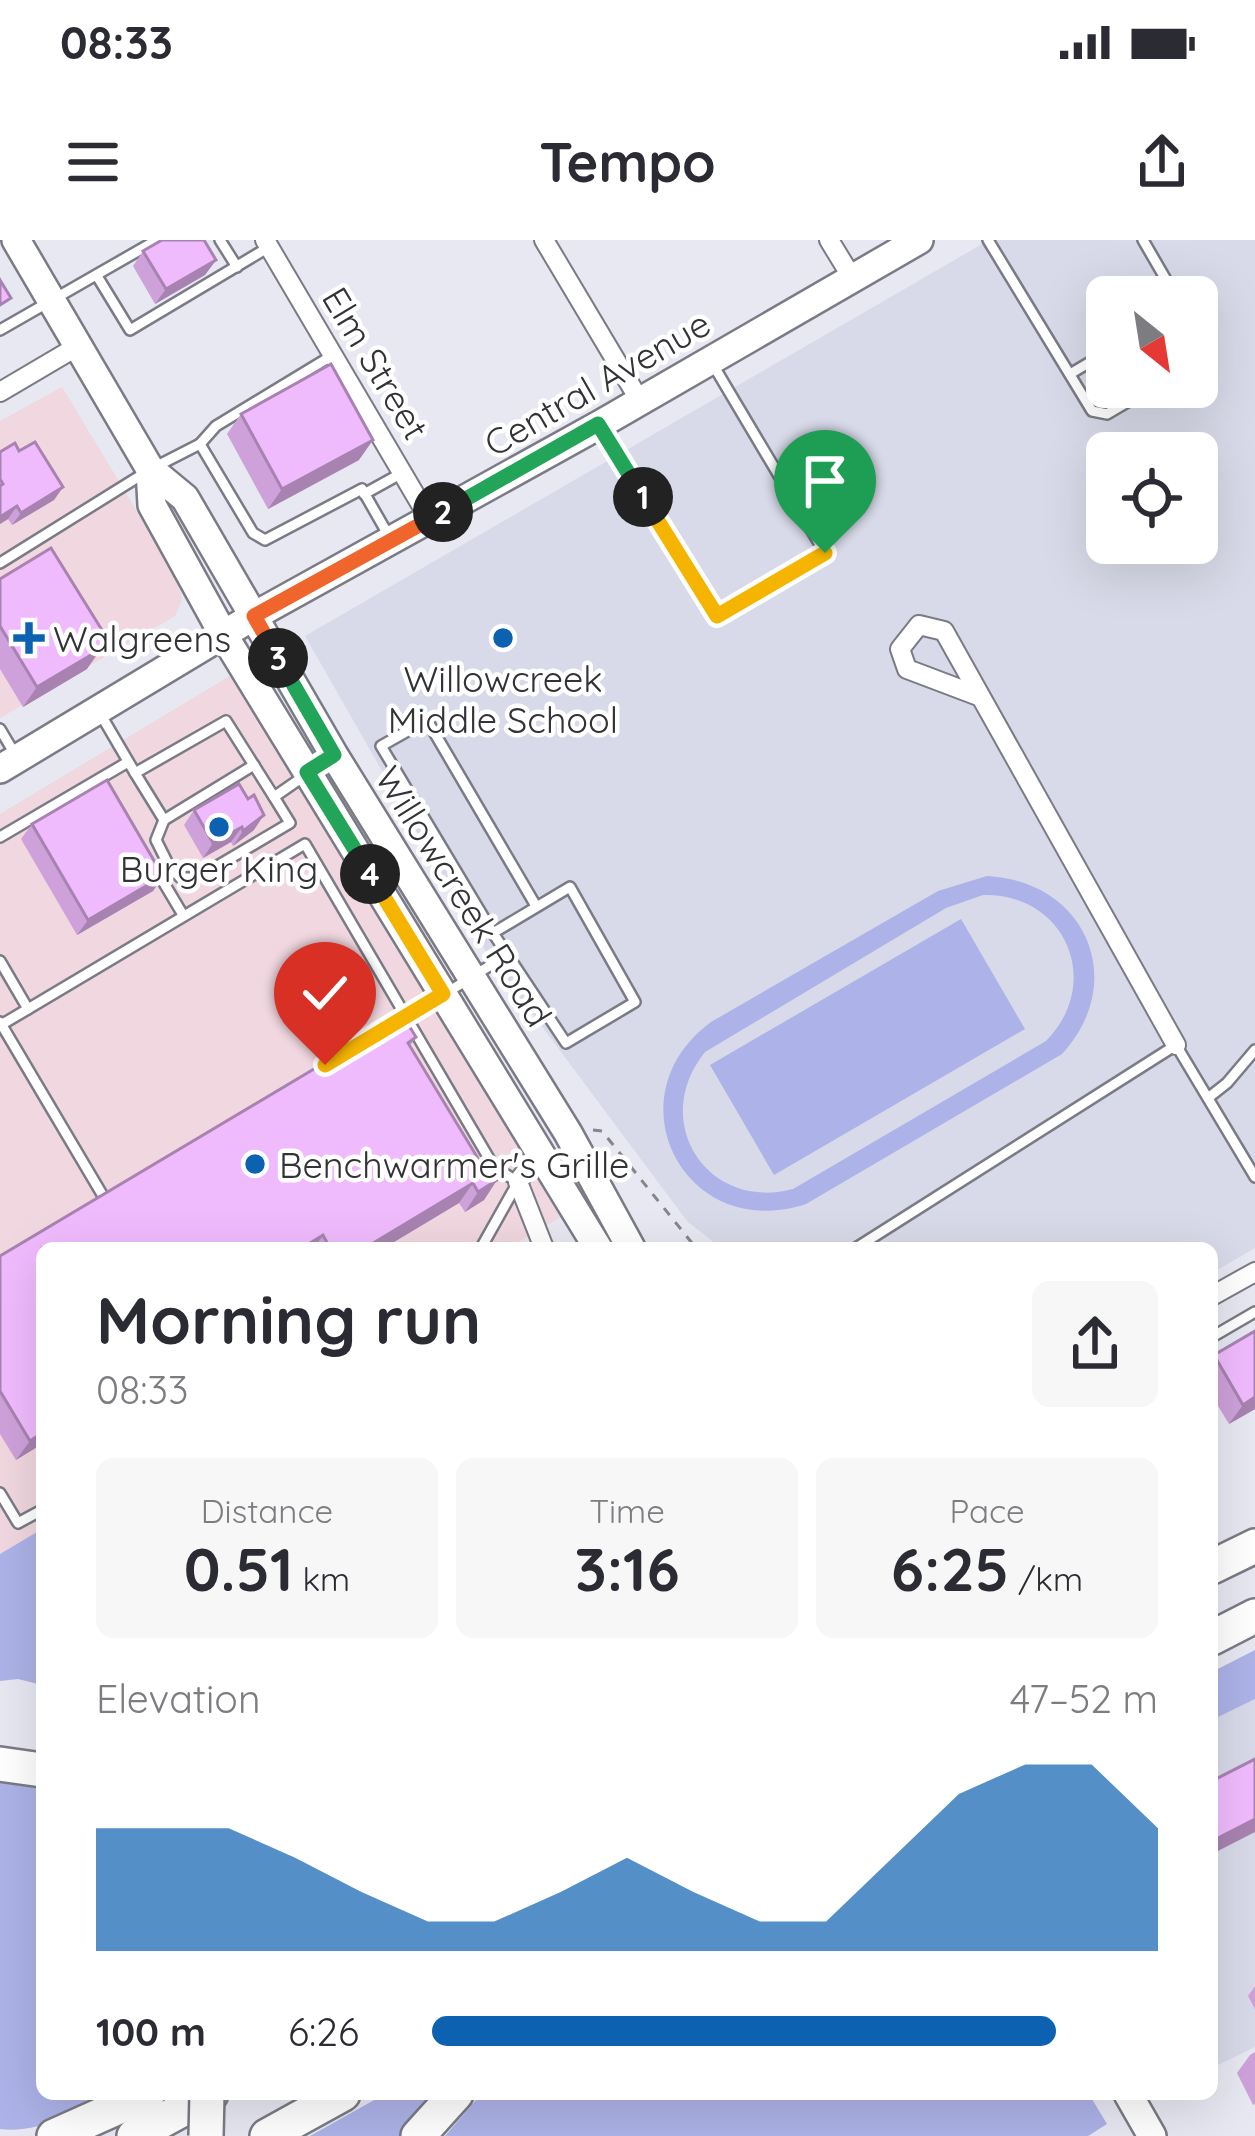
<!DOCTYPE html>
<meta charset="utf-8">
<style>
:root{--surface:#fff;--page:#f7f7f7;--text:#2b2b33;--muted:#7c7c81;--accent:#0c62b0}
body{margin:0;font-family:Quicksand,sans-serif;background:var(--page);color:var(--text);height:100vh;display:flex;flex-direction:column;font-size:45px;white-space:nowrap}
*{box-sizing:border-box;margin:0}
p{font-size:39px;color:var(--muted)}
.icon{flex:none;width:66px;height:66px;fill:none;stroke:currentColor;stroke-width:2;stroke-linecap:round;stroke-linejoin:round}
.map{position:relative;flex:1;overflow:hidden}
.panel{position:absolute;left:36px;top:1002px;width:1182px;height:858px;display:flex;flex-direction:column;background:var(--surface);border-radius:18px;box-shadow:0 12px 48px #0002}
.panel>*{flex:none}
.needle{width:78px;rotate:150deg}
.controls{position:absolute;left:1086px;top:36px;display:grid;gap:24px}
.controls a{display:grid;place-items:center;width:132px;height:132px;border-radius:18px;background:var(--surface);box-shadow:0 12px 48px #0002;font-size:60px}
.pin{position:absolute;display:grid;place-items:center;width:102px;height:102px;color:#fff;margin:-123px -51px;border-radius:50% 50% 50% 0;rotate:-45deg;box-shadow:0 0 12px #0007}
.pin .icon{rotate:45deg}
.km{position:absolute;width:60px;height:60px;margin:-30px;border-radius:50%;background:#222;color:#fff;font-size:33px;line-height:60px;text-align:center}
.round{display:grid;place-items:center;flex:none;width:126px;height:126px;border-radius:18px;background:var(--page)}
.summary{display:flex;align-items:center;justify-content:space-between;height:204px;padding:0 60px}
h1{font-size:66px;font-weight:700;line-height:90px}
.metrics{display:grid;grid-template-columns:repeat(3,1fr);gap:18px;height:204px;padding:12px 60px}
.metrics div{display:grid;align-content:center;border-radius:18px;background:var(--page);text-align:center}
.metrics b{font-size:60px;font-weight:700}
.metrics small{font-size:33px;font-weight:400}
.metrics p{font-size:33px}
.chart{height:336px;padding:24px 60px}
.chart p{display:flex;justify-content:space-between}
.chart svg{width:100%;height:216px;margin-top:12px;fill:var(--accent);opacity:.7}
ul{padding:0 60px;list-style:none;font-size:39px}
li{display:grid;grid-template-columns:192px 144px 1fr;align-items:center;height:90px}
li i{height:30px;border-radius:15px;background:var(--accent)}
.status{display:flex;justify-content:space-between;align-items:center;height:84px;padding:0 60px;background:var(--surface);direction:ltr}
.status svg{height:33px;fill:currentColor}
header{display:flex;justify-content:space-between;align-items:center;height:156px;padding:0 60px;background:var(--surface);font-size:54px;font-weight:700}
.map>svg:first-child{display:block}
</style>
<div class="status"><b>08:33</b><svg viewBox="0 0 49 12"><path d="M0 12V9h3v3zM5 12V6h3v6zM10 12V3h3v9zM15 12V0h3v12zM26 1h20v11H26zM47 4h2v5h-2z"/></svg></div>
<header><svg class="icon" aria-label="menu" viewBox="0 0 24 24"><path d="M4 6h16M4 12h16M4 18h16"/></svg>Tempo<svg class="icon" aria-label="share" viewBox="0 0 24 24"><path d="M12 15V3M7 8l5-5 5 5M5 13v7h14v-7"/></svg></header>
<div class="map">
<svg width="1255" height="1896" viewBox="0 0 1255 1896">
<rect width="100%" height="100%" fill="#e7e8f2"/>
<g fill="#f1d7df">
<path d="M 62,147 L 177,338 L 182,360 L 175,376 L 0,478 L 0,181 Z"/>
<path d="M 233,434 L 567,973 L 509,1008 L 42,1008 L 42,1289 L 0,1314 L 0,574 Z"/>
</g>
<g fill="#d8dae9" fill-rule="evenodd">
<path d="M 989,0 L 1255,0 L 1255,1008 L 1212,1033 L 1212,1008 L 721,1008 L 687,981 L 482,706 L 305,396 ZM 1107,57 L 1197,57 L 1197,147 L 1107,147 ZM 1107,213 L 1197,213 L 1197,303 L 1107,303 Z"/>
<path d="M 1255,1459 L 1255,1807 L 1212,1828 L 1212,1480 Z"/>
</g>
<g fill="#adb2e8" fill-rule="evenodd">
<path d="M 987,636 C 1086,641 1129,741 1062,814 L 806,964 C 685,1004 609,857 711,782 L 938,651 ZM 983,655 C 1065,653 1104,742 1046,801 L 793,949 C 707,972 649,881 705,812 L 946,668 Z"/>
<path d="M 961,679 L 1025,789 L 774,935 L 710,825 Z"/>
<path d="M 42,1289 L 42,1445 L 18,1439 L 0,1441 L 0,1314 Z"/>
<path d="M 1255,1410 L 1255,1459 L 1212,1480 L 1212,1432 Z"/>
<path d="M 15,1540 L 42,1548 L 42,1854 L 114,1854 C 81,1870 39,1894 0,1889 L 0,1541 Z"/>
<path d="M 385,1854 L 443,1854 L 404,1896 L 310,1896 Z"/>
<path d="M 481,1854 L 1089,1854 L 1107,1884 L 1088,1896 L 445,1896 Z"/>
</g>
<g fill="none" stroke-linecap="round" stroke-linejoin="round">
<g stroke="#7a7b84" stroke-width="14">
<g id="service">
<path d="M 220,0 L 237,27"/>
<path d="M 988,0 L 1092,171 L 1107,174 L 1153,147"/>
<path d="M 1143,0 L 1176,57"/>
<path d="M 97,36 L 130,90 L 269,7"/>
<path d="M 0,90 L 157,0"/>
<path d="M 1197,96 L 1201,103 L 1197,117"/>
<path d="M 1070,134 L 1107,112"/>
<path d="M 601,189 L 717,376 L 825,313 L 712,123"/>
<path d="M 200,204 L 216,186 L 333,115"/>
<path d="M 157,226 L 200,204 L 253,293 L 265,300 L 362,249 L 390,298"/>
<path d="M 364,254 L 402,233"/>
<path d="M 0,323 L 143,234"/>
<path d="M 101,475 L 135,533 L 226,481 L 274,557 L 330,518"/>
<path d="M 0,489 L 16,516"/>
<path d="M 254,525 L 164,580 L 156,600 L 170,628 L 181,638 L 197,638 L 290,583 L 274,557"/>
<path d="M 135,533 L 164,580"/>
<path d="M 0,597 L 128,522"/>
<path d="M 155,628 L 183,675"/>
<path d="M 493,693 L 570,647 L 635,762 L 566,803 L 493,693 L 381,506 L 427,480 L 536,666"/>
<path d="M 0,721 L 28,769"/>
<path d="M 408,777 L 510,713"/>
<path d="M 0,782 L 103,956"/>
<path d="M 1,785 L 305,604 L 494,927 L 518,942 L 481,1008"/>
<path d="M 1208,858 L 1227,843 L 1255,810"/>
<path d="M 856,1008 L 1176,805 L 1255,937"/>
<path d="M 1212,1097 L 1255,1072"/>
<path d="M 0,1253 L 18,1283 L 42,1270"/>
</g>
</g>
<g stroke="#7a7b84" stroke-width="22">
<g id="minor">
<path d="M 265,0 L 430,280"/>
<path d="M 544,0 L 640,161"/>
<path d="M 829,0 L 851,36"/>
<path d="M 0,152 L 78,106"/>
<path d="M 981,457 L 907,429 L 900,409 L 919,385 L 944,391 L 1176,805"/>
<path d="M 544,1008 L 518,942 L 531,924 L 545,917"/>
<path d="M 1212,1056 L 1255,1032"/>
</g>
</g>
<g stroke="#7a7b84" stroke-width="32">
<g id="secondary">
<path d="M 16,0 L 150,229 L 185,258 L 334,515 L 568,893 L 631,1008"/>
<path d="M 150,229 L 152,265 L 223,394 L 598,1008"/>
<path d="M 0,529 L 254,376 L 599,185 L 919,0"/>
<path d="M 1128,1854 L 1152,1896"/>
</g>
</g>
<g stroke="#7a7b84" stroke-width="38">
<g id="motorway">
<path d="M 1212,1327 L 1255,1306"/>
<path d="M 1212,1398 L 1255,1376"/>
<path d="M 0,1524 L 42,1530"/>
<path d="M 54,1896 L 148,1854"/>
<path d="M 134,1896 L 211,1854"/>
<path d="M 267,1896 L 343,1854"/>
<path d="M 418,1896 L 456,1854"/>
</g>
</g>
<path stroke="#85858c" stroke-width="3" stroke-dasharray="9 9" stroke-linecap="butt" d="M 593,890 L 602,891 L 696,1008"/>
<use href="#service" stroke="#fff" stroke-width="9"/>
<use href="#minor" stroke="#fff" stroke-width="18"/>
<use href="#secondary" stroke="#fff" stroke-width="27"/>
<use href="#motorway" stroke="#fff" stroke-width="33"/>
<g stroke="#7a7b84" stroke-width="38" stroke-linecap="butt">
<path id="motorway-bridge" d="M 206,1896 L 207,1854"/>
</g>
<use href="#motorway-bridge" stroke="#fff" stroke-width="33"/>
</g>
<g fill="#cea1da">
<path d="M 143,11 L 216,20 L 205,35 L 155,64 L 133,26 Z"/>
<path d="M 241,174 L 359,220 L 268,269 L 227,194 Z"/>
<path d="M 19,211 L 63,247 L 54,260 L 12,285 L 8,279 L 0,284 L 0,212 Z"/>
<path d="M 0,339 L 87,429 L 23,467 L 0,429 Z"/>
<path d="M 194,570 L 254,590 L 233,606 L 231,602 L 203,618 L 184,585 Z"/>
<path d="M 32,584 L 163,636 L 153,651 L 77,695 L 21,599 Z"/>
<path d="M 416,797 L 410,806 L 482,925 L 497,940 L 484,960 L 465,972 L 459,963 L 384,1008 L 42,1008 L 42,1204 L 16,1220 L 0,1194 L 0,1016 Z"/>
<path d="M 1214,1115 L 1255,1169 L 1229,1184 L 1212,1156 L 1212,1118 Z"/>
<path d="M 1255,1746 L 1255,1769 L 1248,1756 Z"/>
<path d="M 1255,1812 L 1255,1864 L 1253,1865 L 1237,1833 L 1250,1815 Z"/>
</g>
<g fill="#a883b1">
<path d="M 216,20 L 205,35 L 155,64 L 166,49 Z"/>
<path d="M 373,200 L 359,220 L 268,269 L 282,249 Z"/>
<path d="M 63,247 L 54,260 L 12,285 L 21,273 Z"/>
<path d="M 17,266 L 8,279 L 0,284 L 0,277 Z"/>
<path d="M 101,409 L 87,429 L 23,467 L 37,447 Z"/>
<path d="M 264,575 L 254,590 L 233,606 L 243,591 Z"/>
<path d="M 242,587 L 231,602 L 203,618 L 213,603 Z"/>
<path d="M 163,636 L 153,651 L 77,695 L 88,680 Z"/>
<path d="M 497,940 L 484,960 L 465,972 L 478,952 Z"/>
<path d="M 473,943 L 459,963 L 384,1008 L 365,1008 Z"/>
<path d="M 323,995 L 314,1008 L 302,1008 Z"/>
<path d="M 1255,1157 L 1255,1169 L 1229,1184 L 1243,1165 Z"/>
<path d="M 42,1193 L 42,1204 L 16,1220 L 30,1201 Z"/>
<path d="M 1255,1579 L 1255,1592 L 1212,1614 L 1212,1601 Z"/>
</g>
<g fill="#f0bbfd" stroke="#a883b1" stroke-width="3">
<path d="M 162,0 L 204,0 L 216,20 L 166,49 L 143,11 Z"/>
<path d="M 0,40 L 11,58 L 0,65 Z"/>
<path d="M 331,124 L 373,200 L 282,249 L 241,174 Z"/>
<path d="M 35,202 L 63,247 L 21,273 L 17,266 L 0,277 L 0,246 L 3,244 L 0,239 L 0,212 L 15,203 L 19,211 Z"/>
<path d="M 51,308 L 105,395 L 101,409 L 37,447 L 0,386 L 0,339 Z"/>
<path d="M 107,540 L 163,636 L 88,680 L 32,584 Z"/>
<path d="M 239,544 L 248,559 L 254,555 L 264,575 L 243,591 L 242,587 L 213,603 L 194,570 Z"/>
<path d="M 403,776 L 416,797 L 408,803 L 482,925 L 487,922 L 497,940 L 478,952 L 473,943 L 365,1008 L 330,1008 L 323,995 L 302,1008 L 42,1008 L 42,1193 L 30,1201 L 0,1151 L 0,1016 Z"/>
<path d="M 1255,1091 L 1255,1157 L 1243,1165 L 1214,1115 Z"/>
<path d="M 1255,1519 L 1255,1579 L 1212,1601 L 1212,1541 Z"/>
</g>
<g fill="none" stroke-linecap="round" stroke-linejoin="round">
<g stroke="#fff" stroke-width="24">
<path id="split-1" d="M 643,257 L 717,376 L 825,313"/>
</g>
<g stroke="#fff" stroke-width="24">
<path id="split-2" d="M 443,272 L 598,184 L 643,257"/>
</g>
<g stroke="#fff" stroke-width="24">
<path id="split-3" d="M 278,418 L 254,376 L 443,272"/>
</g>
<g stroke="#fff" stroke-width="24">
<path id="split-4" d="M 278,418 L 334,515 L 307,532 L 370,634"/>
</g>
<g stroke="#fff" stroke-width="24">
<path id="split-5" d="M 325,825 L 443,754 L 370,634"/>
</g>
<use href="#split-1" stroke="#f5b400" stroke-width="15"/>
<use href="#split-2" stroke="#22a559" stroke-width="15"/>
<use href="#split-3" stroke="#f0652b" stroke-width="15"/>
<use href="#split-4" stroke="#22a559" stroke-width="15"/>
<use href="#split-5" stroke="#f5b400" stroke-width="15"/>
</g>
<g fill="#0c62b0" stroke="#fff" stroke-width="4.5">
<path d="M23 380h12v12h12v12h-12v12h-12v-12h-12v-12h12z"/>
<circle cx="503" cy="398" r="12"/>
<circle cx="219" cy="587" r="12"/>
<circle cx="255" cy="924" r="12"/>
</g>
<g text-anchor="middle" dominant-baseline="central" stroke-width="9" stroke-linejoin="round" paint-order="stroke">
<g font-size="36" fill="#333337" stroke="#fff">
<text transform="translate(376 123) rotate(59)">Elm Street</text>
<text transform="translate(597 143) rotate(-30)">Central Avenue</text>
<text transform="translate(464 656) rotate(58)">Willowcreek Road</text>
</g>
<g font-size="36" fill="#333337" stroke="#fff" text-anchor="start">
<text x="53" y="398">Walgreens</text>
<text x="503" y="438" text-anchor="middle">Willowcreek<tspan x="503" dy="41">Middle School</tspan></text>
<text x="219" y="628" text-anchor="middle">Burger King</text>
<text x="279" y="924">Benchwarmer's Grille</text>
</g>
</g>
</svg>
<div class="controls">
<a><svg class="needle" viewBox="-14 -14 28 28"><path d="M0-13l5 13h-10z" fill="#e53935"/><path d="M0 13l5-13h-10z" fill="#7c7c81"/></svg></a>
<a><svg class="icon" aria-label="locate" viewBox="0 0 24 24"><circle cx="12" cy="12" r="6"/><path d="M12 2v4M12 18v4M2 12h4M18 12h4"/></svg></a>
</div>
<div class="pin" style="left:825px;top:313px;background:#1e9e55"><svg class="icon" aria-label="arrive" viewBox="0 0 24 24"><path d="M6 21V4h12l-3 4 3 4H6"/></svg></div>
<div class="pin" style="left:325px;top:825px;background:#d93025"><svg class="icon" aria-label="check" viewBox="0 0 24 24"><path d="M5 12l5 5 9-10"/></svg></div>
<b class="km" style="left:643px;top:257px">1</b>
<b class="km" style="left:443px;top:272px">2</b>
<b class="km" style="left:278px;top:418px">3</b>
<b class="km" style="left:370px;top:634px">4</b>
<section class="panel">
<div class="summary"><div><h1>Morning run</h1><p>08:33</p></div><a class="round"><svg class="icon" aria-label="share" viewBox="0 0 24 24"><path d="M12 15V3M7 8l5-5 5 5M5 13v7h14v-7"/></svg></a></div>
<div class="metrics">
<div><p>Distance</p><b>0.51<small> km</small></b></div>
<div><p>Time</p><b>3:16</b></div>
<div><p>Pace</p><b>6:25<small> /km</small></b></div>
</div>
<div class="chart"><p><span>Elevation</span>47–52 m</p>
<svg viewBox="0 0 160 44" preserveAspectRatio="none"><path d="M0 44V19L10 19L20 19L30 25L40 32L50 38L60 38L70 32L80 25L90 32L100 38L110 38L120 25L130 12L140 6L150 6L160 19V44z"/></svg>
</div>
<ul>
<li><b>100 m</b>6:26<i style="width:86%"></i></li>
</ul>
</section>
</div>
